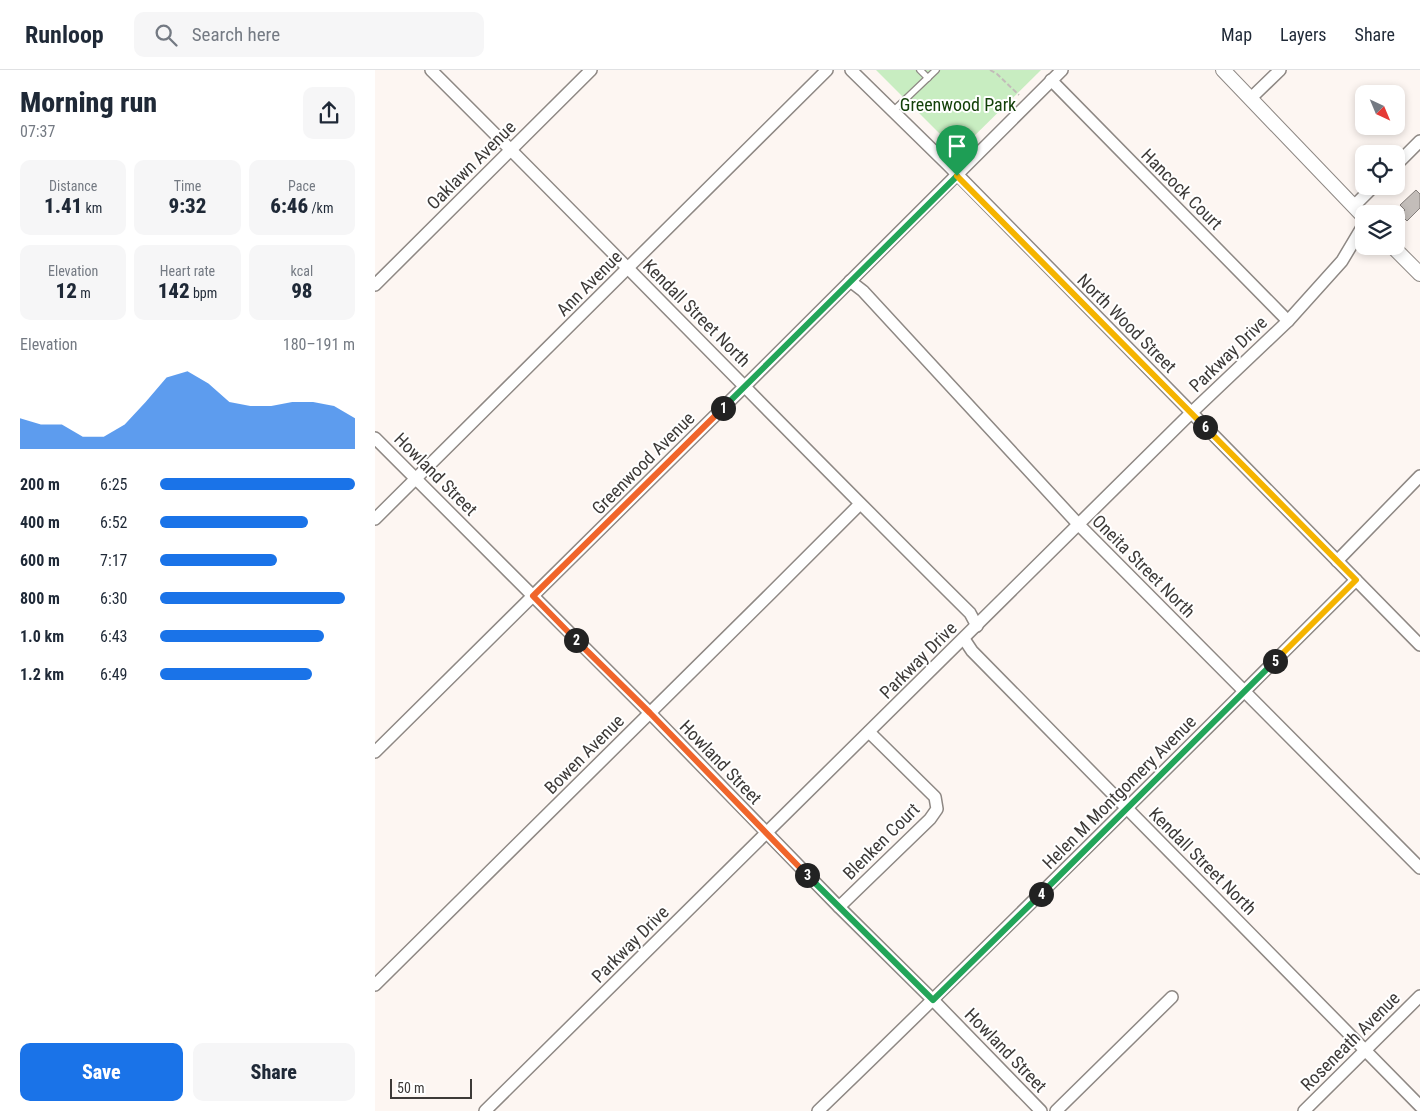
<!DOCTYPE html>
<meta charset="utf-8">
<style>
:root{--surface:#fff;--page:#f6f6f7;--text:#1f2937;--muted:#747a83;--line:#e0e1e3;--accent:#1a73e8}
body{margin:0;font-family:"Roboto Condensed",sans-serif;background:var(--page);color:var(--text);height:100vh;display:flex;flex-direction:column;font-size:19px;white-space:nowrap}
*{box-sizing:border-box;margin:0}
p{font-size:16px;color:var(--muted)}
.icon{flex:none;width:28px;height:28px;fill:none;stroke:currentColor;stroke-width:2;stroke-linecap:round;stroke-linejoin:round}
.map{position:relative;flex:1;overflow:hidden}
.panel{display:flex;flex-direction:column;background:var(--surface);width:375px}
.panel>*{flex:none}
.needle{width:32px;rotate:136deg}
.fabs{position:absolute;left:980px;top:15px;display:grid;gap:10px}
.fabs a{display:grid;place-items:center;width:50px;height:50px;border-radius:10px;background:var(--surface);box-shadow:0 2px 8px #0003;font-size:25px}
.scale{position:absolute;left:15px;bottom:12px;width:82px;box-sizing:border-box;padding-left:5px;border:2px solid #3d3a38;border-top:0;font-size:14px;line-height:18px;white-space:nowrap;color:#3d3a38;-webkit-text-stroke:4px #fff;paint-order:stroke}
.pin{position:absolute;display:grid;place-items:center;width:42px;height:42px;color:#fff;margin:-51px -21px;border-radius:50% 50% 50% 0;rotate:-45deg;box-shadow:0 0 5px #0007}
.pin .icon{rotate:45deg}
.km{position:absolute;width:25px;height:25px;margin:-12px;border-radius:50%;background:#222;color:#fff;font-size:14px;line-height:25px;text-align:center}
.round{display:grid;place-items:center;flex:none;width:52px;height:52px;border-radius:10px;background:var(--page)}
.headline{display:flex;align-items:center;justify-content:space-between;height:85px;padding:0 20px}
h1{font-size:28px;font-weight:800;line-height:38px}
.figures{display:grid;grid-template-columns:repeat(3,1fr);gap:8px;height:85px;padding:5px 20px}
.figures div{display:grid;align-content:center;border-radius:10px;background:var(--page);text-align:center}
.figures b{font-size:21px;font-weight:800}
.figures small{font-size:14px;font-weight:400}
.figures p{font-size:14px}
.chart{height:140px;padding:10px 20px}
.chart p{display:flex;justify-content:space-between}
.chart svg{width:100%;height:90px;margin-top:5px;fill:var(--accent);opacity:.7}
.cta{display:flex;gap:10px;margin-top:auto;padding:10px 20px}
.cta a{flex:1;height:58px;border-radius:10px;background:var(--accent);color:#fff;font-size:20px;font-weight:800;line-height:58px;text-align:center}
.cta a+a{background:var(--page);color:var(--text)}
ul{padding:0 20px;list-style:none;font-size:16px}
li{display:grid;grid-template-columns:80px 60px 1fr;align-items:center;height:38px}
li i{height:12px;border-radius:6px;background:var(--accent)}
header{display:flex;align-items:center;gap:30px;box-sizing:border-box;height:70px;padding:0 25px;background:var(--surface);border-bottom:1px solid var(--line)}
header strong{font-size:24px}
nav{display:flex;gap:28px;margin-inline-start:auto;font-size:18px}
.search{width:350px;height:45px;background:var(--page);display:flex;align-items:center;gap:12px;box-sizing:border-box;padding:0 18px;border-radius:10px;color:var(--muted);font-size:19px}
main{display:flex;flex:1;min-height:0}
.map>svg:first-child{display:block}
</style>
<header>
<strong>Runloop</strong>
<div class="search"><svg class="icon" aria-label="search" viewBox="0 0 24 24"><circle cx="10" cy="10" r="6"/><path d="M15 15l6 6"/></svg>Search here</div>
<nav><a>Map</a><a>Layers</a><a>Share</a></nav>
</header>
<main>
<section class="panel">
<div class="headline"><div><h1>Morning run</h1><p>07:37</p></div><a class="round"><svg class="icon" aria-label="share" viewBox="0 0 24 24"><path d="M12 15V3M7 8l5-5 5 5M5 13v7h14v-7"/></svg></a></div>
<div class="figures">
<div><p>Distance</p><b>1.41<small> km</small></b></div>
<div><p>Time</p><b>9:32</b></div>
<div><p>Pace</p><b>6:46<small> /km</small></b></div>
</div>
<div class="figures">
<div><p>Elevation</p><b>12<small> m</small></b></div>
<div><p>Heart rate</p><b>142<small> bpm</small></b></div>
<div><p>kcal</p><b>98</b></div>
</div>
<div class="chart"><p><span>Elevation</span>180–191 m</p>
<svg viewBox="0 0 160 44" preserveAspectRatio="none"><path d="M0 44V29L10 32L20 32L30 38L40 38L50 32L60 21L70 9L80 6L90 12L100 21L110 23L120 23L130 21L140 21L150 23L160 29V44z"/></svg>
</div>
<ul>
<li><b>200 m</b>6:25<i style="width:100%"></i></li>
<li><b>400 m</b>6:52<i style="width:76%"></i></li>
<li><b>600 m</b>7:17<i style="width:60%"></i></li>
<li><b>800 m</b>6:30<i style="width:95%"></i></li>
<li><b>1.0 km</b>6:43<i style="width:84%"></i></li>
<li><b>1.2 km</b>6:49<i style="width:78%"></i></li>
</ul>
<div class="cta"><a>Save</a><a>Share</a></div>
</section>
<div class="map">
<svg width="1045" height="1041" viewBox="0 0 1045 1041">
<rect width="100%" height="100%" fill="#fdf6f2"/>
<path fill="#c8edc1" d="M 501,0 L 666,0 L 583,82 Z"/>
<path fill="#c3bdb9" stroke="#847e7b" d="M 1041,120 L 1045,124 L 1045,138 L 1032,151 L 1025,144 L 1030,140 L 1025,135 Z"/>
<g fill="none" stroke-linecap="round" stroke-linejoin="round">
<g stroke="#8e8884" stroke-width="8">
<g id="service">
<path d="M 545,0 L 553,8"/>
<path d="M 517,42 L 561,0"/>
</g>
</g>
<g stroke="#8e8884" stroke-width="14">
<g id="minor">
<path d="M 56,0 C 237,180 414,364 595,543 L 602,556"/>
<path d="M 476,0 L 573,95 L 1045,575"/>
<path d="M 676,10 L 913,251"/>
<path d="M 876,28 L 905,0"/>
<path d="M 1021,95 L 1045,71"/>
<path d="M 979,136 L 999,116"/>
<path d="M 475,211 L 488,221 L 704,455 L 1045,798"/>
<path d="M 0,215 L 216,0"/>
<path d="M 0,368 L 275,643 L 464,837 L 558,930 L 666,1041"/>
<path d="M 0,449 L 452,0"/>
<path d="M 962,491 L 1045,406"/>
<path d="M 589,569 L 597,581 L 1045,1036"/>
<path d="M 0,682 L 370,316 L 687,0"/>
<path d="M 464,837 L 555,749 L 562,739 L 560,727 L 494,662"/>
<path d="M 0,915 L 397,522 L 485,434"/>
<path d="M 110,1041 L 816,343 L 913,251 L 967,191 L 989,154"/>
<path d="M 443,1041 C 625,866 802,688 981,510"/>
<path d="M 681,1041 L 797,927"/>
<path d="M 929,1041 L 1045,926"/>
</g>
</g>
<g stroke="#8e8884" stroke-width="16">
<g id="tertiary">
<path d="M 848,0 L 989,147"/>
<path d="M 1017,176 L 1045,204"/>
</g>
</g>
<path stroke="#c2bcb9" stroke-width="2" stroke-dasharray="5 2.5" stroke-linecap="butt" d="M 615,0 L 622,4 L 644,25"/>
<use href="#service" stroke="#fff" stroke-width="5.5"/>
<use href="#minor" stroke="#fff" stroke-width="11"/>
<use href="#tertiary" stroke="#fff" stroke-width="14"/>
</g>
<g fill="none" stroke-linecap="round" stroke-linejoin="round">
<g stroke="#fff" stroke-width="10">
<path id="split-1" d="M 348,338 L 582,106"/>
</g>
<g stroke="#fff" stroke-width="10">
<path id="split-2" d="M 201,570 L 158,526 L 348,338"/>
</g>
<g stroke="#fff" stroke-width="10">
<path id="split-3" d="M 201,570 L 275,643 L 432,805"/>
</g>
<g stroke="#fff" stroke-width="10">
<path id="split-4" d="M 432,805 L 558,930 L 666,824"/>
</g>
<g stroke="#fff" stroke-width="10">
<path id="split-5" d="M 666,824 L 900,591"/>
</g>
<g stroke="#fff" stroke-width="10">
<path id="split-6" d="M 830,357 L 981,510 L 900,591"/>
</g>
<g stroke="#fff" stroke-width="10">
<path id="split-7" d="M 582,106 L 830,357"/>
</g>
<use href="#split-1" stroke="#22a559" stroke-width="6"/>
<use href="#split-2" stroke="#f0652b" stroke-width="6"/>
<use href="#split-3" stroke="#f0652b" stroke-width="6"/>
<use href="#split-4" stroke="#22a559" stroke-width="6"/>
<use href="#split-5" stroke="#22a559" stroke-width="6"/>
<use href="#split-6" stroke="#f5b400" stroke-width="6"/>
<use href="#split-7" stroke="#f5b400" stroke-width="6"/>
</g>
<g text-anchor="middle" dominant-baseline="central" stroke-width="4" stroke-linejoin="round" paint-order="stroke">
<g font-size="18" fill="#134009" stroke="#fff">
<text x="583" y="34">Greenwood Park</text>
</g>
<g font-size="18" fill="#3d3a38" stroke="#fff">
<text transform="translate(96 95) rotate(-45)">Oaklawn Avenue</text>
<text transform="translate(807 119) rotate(45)">Hancock Court</text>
<text transform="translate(214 213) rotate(-45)">Ann Avenue</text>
<text transform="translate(322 243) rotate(45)">Kendall Street North</text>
<text transform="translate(752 253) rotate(45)">North Wood Street</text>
<text transform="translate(853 284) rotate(-44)">Parkway Drive</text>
<text transform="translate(268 393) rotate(-45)">Greenwood Avenue</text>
<text transform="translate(61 404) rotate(45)">Howland Street</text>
<text transform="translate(769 496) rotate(45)">Oneita Street North</text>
<text transform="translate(543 590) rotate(-45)">Parkway Drive</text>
<text transform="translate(209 684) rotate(-45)">Bowen Avenue</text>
<text transform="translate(346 692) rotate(46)">Howland Street</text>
<text transform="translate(744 722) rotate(-45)">Helen M Montgomery Avenue</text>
<text transform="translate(506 771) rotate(-45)">Blenken Court</text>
<text transform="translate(828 791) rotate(45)">Kendall Street North</text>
<text transform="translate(255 874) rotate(-45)">Parkway Drive</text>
<text transform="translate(975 971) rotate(-45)">Roseneath Avenue</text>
<text transform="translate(631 980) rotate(46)">Howland Street</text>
</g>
</g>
</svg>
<div class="fabs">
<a><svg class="needle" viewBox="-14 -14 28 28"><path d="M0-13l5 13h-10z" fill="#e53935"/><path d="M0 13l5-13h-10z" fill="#747a83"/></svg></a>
<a><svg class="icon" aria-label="locate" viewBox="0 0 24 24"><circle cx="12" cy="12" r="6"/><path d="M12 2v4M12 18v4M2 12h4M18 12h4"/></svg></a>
<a><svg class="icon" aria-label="layers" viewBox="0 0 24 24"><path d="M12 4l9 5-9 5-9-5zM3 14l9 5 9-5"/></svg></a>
</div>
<div class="scale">50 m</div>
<div class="pin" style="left:582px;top:106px;background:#1e9e55"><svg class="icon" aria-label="arrive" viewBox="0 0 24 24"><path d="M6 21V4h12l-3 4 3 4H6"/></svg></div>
<b class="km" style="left:348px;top:338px">1</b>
<b class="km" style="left:201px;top:570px">2</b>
<b class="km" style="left:432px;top:805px">3</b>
<b class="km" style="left:666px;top:824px">4</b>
<b class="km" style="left:900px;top:591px">5</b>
<b class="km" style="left:830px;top:357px">6</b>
</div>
</main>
